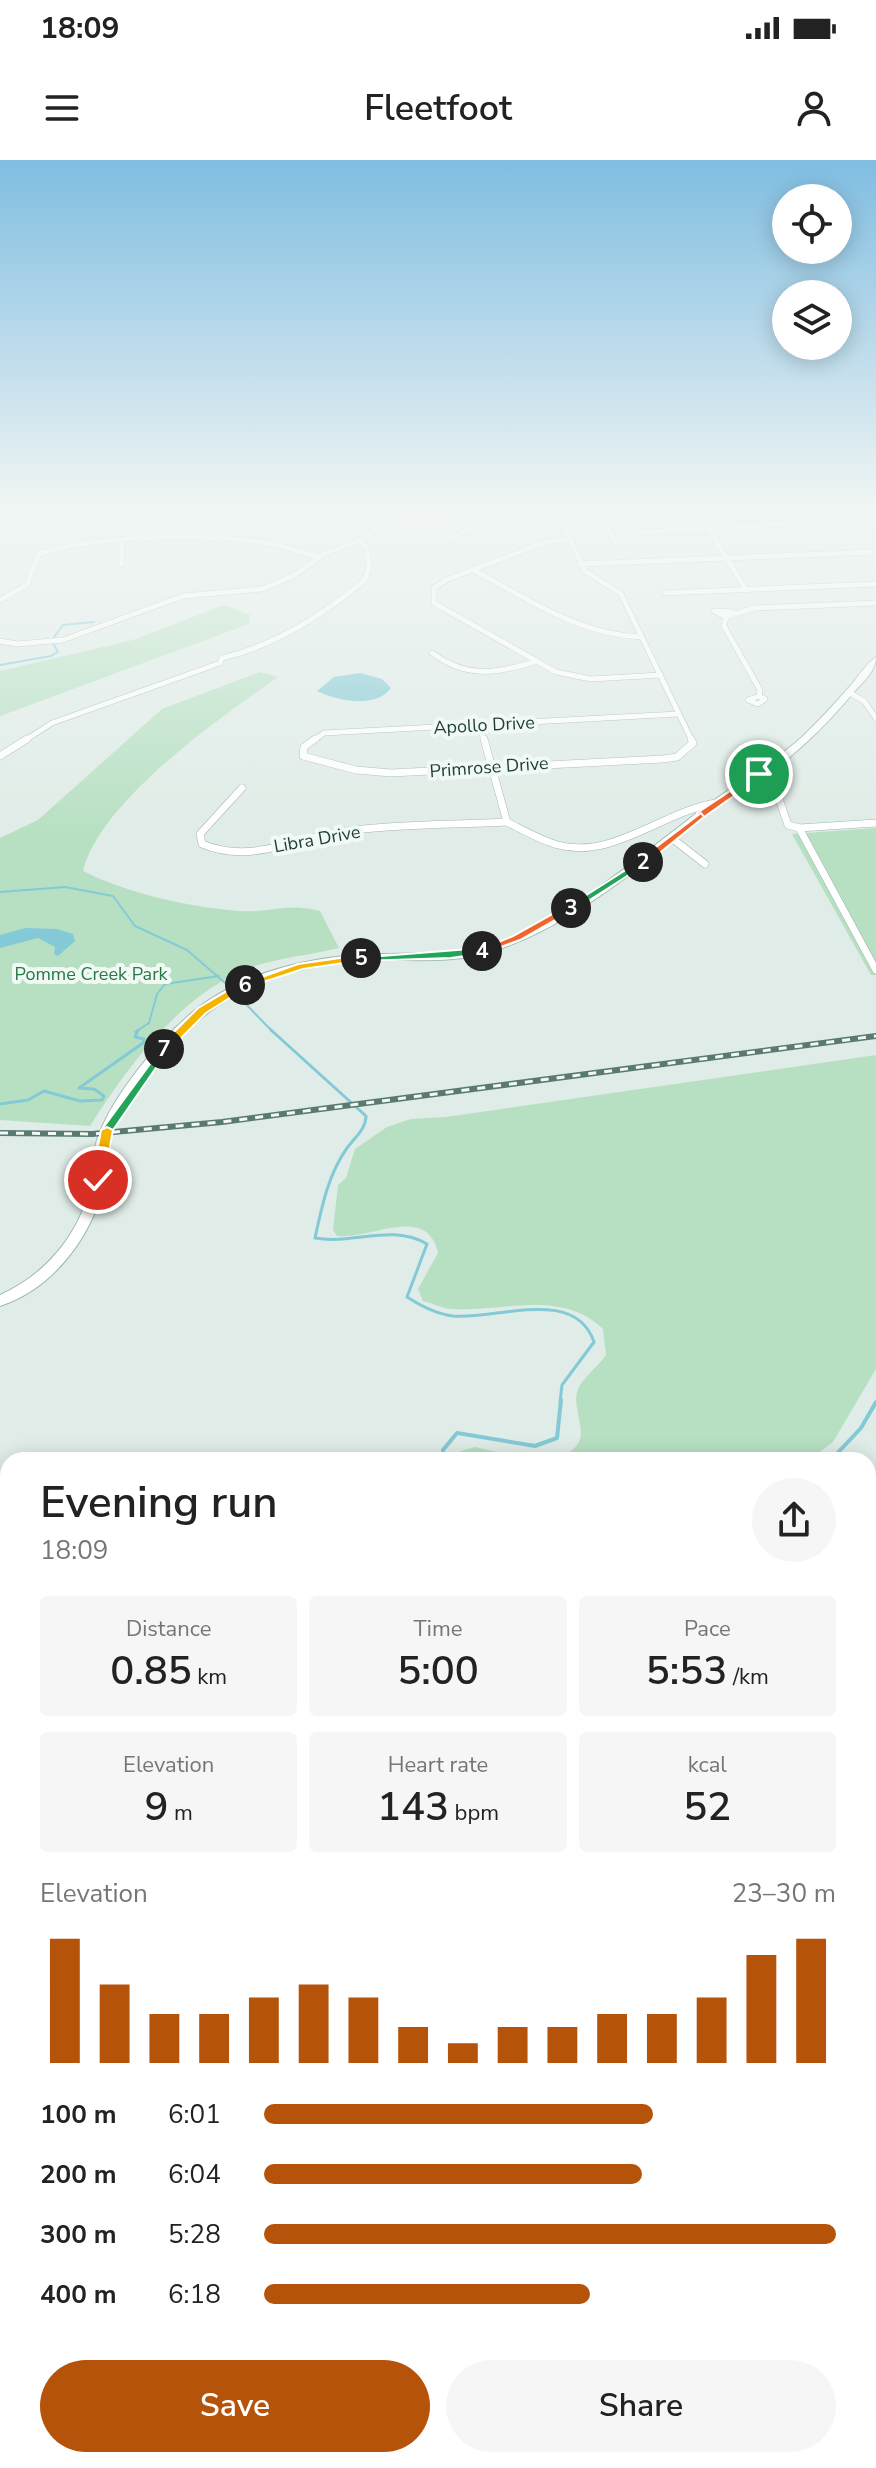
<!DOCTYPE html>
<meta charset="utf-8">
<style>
:root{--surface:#fff;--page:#f6f6f6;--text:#222;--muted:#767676;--accent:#b45309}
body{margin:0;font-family:"Nunito Sans",sans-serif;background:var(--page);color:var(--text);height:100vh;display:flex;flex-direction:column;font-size:30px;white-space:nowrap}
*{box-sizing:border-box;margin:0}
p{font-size:26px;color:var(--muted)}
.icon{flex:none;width:44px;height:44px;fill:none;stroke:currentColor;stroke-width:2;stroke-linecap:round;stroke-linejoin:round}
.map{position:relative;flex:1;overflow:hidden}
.details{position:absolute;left:0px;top:1292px;width:876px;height:1016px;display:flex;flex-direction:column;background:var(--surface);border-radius:24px 24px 0 0;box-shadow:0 4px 20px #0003}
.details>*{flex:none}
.tools{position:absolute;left:772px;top:24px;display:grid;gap:16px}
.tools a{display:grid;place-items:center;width:80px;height:80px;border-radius:50%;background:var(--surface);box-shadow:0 4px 20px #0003;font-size:40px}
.pin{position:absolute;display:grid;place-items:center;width:68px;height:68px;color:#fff;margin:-34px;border:4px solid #fff;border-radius:50%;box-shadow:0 2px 8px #0007}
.km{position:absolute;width:40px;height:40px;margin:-20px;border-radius:50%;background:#222;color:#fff;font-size:22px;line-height:40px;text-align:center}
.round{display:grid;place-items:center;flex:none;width:84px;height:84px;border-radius:42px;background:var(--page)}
.summary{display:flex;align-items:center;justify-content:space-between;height:136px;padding:0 40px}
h1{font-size:44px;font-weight:600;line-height:60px}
.figures{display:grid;grid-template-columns:repeat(3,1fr);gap:12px;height:136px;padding:8px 40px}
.figures div{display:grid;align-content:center;border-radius:8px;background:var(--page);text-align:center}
.figures b{font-size:40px;font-weight:600}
.figures small{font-size:22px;font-weight:400}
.figures p{font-size:22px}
.chart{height:224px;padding:16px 40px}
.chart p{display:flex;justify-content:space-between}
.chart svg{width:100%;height:144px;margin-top:8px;stroke:var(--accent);stroke-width:6}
.cta{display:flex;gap:16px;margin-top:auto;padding:16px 40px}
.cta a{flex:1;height:92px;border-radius:48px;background:var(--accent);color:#fff;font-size:32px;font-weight:600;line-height:92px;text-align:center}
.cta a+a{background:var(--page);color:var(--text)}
ul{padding:0 40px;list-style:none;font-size:26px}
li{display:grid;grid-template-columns:128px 96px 1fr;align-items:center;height:60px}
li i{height:20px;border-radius:10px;background:var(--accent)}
.status{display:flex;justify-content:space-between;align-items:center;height:56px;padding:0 40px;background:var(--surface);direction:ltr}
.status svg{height:22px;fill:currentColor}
header{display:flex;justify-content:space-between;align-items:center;height:104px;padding:0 40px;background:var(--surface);font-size:36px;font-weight:600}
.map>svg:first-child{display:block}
</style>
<div class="status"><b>18:09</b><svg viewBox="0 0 49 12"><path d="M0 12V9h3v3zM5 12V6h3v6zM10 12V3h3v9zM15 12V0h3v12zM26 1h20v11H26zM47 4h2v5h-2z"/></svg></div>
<header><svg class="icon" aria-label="menu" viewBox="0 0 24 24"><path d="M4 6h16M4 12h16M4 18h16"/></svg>Fleetfoot<svg class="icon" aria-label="person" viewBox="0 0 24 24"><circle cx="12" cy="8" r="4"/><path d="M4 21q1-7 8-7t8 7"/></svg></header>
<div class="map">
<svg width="876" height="2308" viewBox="0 0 876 2308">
<rect width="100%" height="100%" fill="#e0ece7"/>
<g fill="#b7e0c2">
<path d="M 224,445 L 250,455 L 249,464 L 0,556 L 0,511 L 133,480 Z"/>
<path d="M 260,512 L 278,517 C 220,558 100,641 83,711 C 126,733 192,748 240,751 C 272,753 284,742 320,751 L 339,788 C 310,795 277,798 249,808 C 179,836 129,905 90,966 L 0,960 L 0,678 L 38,660 L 162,549 Z"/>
<path d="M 876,668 L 876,815 L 871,815 L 792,674 Z"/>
<path d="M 876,895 L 876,1209 L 833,1282 L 809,1300 L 544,1300 C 607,1289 568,1256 578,1229 C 584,1216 598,1207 606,1195 L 603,1169 C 561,1129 504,1152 453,1149 C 443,1149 432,1143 423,1141 L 418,1129 L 438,1093 C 427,1043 370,1080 337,1076 L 333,1070 L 338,1025 L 346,1018 L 355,989 L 387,967 L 411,959 L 446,957 Z"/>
<path d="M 475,1287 L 532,1300 L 454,1300 L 461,1291 Z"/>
</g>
<g fill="#84cad6">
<path d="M 360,513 L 382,519 L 391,528 C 376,549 337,541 317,531 L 334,517 Z"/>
<path d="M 25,768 L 57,769 L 73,774 L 75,781 L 58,796 L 54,794 L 55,787 L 38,778 L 0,788 L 0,775 Z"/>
</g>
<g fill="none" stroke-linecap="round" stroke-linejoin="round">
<g stroke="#84cad6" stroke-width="2">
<path d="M 52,480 L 63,465 L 94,462"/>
<path d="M 0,505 L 51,496 L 58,492 L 53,483"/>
<path d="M 0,732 L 65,727 L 113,736 L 135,766 L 187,790 L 231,828"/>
<path d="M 236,834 L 273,872"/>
<path d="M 135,872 L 149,863 L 157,834 L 165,824 L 219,816"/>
</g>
<g stroke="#84cad6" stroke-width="3">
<path d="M 271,870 L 366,956 C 366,969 355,977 347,988 C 328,1015 322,1046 315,1078 C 353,1085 392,1063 427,1084 L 407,1137 C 421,1146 436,1154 453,1156 C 496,1160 575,1126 594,1182 L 562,1225 L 560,1242"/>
<path d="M 0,944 L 28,940 L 44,931 L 80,941 L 102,940 L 104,936 L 94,929 L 79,928 L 143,883 L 144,879 L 135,877 L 138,870"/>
</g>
<g stroke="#84cad6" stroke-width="4">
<path d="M 443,1300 L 443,1290 L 457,1273 L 535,1286 L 557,1278 L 561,1240"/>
<path d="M 831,1300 L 861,1268 L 876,1242"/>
</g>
<g stroke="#a2b4ae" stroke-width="6">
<g id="street-far3">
<path d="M 557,351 L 585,411 L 621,434 L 692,581"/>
<path d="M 600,351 L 615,383"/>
<path d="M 698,351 L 746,430"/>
<path d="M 820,351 L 824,357"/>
<path d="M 486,359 L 504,351"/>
<path d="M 641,372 L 785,364"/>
<path d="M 450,378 L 483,362 L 488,351"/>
<path d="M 569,379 L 546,382 L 446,420 L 434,428 L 434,443 L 556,512 L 591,519 L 661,515"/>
<path d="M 580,404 L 876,392"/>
<path d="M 121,405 L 122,381"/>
<path d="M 473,410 C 529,439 578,475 642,477"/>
<path d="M 665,433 L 876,424"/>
<path d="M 0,440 L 27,425 L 39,394 C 100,375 196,373 259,382 C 279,384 299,392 319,397"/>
<path d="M 726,457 L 714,451 L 733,452"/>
<path d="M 0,481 L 17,484 L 63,480 L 183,436 L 262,429 L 293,416 L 324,394 L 363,379 L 394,357 L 457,351"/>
<path d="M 432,493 C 466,518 496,514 534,502"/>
<path d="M 848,532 L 864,541 L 876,558"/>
<path d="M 759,536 L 765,539 L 758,544 L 748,540 Z"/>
<path d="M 759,536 L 760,530 L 724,466 L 726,457 L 754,448 L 876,443"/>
<path d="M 480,565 L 484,581"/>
<path d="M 24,581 L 52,563 L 220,503 L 222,498 C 275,486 324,454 365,420 L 369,408 L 367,387 L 359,381"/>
<path d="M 313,581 L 324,573 L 678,554"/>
</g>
</g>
<g stroke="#a2b4ae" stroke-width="8">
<g id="street-far2">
<path d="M 315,579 L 304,587 L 303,596 L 356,610 L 391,613 L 663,599 L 677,597 L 693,583 L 691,579"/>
<path d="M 484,579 L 507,662 C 523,670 540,680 558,685 C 612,700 664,651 716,643"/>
<path d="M 0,596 L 27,579"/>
<path d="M 759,614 L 779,639 L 788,665 L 799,668 L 876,663"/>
<path d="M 242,628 L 200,674 L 202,684 C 252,705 297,677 346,671 C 399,664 454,665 507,662"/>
<path d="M 799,668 L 876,810"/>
<path d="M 673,679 L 705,704"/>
</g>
</g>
<g stroke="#a2b4ae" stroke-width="13">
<g id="street-far1">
<path d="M 0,1484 L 8,1486"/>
<path d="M 868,1499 L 876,1499"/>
<path d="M 868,1570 L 876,1569"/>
</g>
</g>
<g stroke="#a2b4ae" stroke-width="16">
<g id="street">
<path d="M 868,1720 L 876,1720"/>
<path d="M 868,1858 L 876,1918"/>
<path d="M 54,2300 L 54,2308"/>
<path d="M 699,2300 L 703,2308"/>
<path d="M 24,2308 L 25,2300"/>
</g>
</g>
<g stroke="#9eb9af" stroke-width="2">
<path id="secondary" d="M 876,497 C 876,511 863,522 854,532 C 832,558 808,583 781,604 C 758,621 733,634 711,651 C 666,686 623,723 575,752 C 548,769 518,784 487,793 C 456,802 423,800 391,800 C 349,801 307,805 266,820 C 213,840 176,877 143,922 C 131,938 119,956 111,974 C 105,991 107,1010 103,1028 C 90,1079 52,1129 0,1146 L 0,1135 C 45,1115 78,1076 90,1028 C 94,1010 92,991 99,974 C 115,934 154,886 186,858 C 238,811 314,795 383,794 C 426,793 468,795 508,779 C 584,747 644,692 709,644 C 740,621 773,603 802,577 C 820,560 836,542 852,524 C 859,515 867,503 876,497 Z"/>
</g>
<g stroke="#c0c9c7" stroke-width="2">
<g id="primary">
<path d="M 8,1873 L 8,1893 L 0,1894 L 0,1874 Z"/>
<path d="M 868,2065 L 876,2067 L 876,2089 L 868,2087 Z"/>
</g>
</g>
<use href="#street-far3" stroke="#fff" stroke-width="5"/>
<use href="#street-far2" stroke="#fff" stroke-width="7"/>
<use href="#street-far1" stroke="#fff" stroke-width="11"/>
<use href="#street" stroke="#fff" stroke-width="14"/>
<use href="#secondary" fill="#fff" fill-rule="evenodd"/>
<use href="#primary" fill="#61a693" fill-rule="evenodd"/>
<g stroke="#5a7a71" stroke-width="6">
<path id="rail" d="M 0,973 L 92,974 L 222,962 L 876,876"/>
</g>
<use href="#rail" stroke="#f1f9f5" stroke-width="3" stroke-dasharray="8" stroke-linecap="butt"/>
</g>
<linearGradient id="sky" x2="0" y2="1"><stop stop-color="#80bde1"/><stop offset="0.52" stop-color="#f1f6f4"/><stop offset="1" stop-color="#f1f6f4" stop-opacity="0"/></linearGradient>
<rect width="876" height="674" fill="url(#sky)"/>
<path fill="#f0652b" stroke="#fff" stroke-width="2" d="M 759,612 L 762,616 L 704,657 L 697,657 L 697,653 Z"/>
<path fill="#f0652b" stroke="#fff" stroke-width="2" d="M 701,653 L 704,657 L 646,704 L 639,704 L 639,700 Z"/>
<path fill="#22a559" stroke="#fff" stroke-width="2" d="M 643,699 L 646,704 L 574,750 L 566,748 Z"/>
<path fill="#f0652b" stroke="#fff" stroke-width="2" d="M 567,746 L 576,748 L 520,780 L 482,794 L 477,791 L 513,776 Z"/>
<path fill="#22a559" stroke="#fff" stroke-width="2" d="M 482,788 L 486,793 L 451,798 L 361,801 L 356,798 Z"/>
<path fill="#f5b400" stroke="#fff" stroke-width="2" d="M 361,795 L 364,800 L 303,809 L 245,828 L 240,825 L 298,804 Z"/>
<path fill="#f5b400" stroke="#fff" stroke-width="2" d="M 241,823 L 250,825 L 206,853 L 168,891 L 160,891 L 160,886 L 198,848 Z"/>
<path fill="#22a559" stroke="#fff" stroke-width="2" d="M 164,885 L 169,889 L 111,973 L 103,973 L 103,968 Z"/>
<path fill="#f5b400" stroke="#fff" stroke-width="2" d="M 107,967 L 113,970 L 104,1020 L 98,1024 L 92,1020 L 101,970 Z"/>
<g text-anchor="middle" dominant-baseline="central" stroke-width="8" stroke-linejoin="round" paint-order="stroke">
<g font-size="18" fill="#1f3e36" stroke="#f1f9f5">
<text transform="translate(484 565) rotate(-3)">Apollo Drive</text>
<text transform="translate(489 607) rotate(-4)">Primrose Drive</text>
<text transform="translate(317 679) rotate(-10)">Libra Drive</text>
</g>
<g font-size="18" fill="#267845" stroke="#f1f9f5">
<text x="91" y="814">Pomme Creek Park</text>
</g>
</g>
</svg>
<div class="tools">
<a><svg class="icon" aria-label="locate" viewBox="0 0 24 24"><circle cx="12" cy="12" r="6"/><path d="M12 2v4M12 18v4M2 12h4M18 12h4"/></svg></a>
<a><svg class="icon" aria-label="layers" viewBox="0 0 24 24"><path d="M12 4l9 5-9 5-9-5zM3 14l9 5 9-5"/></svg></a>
</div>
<div class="pin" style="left:759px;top:614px;background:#1e9e55"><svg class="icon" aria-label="arrive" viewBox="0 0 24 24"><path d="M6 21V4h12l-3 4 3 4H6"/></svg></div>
<div class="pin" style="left:98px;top:1020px;background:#d93025"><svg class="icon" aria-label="check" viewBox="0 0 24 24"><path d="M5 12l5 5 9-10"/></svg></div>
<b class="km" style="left:643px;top:702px">2</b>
<b class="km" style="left:571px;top:748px">3</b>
<b class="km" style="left:482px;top:791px">4</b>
<b class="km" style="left:361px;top:798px">5</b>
<b class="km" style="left:245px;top:825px">6</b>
<b class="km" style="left:164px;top:889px">7</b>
<section class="details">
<div class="summary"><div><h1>Evening run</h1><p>18:09</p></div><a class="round"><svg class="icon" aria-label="share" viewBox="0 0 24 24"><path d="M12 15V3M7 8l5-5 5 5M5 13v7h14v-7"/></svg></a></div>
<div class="figures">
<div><p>Distance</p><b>0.85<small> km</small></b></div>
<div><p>Time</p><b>5:00</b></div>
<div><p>Pace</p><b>5:53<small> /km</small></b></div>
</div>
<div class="figures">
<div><p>Elevation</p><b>9<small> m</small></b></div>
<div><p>Heart rate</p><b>143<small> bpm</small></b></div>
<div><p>kcal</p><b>52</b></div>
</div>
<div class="chart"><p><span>Elevation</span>23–30 m</p>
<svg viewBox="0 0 160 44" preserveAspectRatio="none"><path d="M5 44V6M15 44V20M25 44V29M35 44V29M45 44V24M55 44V20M65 44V24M75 44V33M85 44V38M95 44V33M105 44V33M115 44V29M125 44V29M135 44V24M145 44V11M155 44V6"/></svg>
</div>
<ul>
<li><b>100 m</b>6:01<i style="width:68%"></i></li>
<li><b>200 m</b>6:04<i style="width:66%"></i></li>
<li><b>300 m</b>5:28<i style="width:100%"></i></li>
<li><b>400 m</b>6:18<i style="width:57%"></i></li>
</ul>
<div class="cta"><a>Save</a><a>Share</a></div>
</section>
</div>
